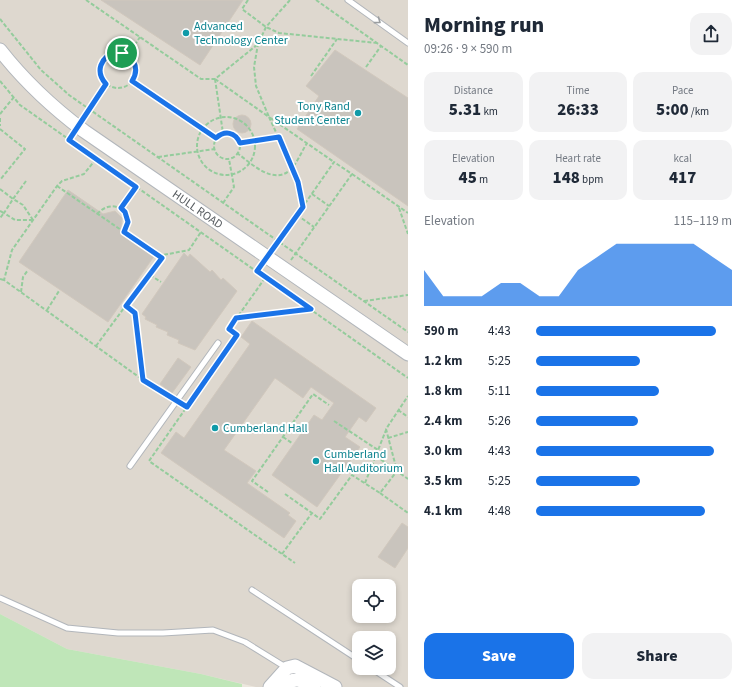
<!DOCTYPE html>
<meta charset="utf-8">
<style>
:root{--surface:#fff;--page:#f2f2f3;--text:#1f2937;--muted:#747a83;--accent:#1a73e8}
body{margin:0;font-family:"Source Sans 3",sans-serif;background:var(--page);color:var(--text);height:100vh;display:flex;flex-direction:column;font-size:15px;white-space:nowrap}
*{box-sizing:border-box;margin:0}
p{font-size:13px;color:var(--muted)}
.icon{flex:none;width:22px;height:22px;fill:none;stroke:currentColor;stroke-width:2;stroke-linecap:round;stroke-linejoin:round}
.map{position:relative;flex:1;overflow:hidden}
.panel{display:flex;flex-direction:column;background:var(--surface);width:340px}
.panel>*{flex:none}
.buttons{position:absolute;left:352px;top:579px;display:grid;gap:8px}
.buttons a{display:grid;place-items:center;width:44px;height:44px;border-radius:8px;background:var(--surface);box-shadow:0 2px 6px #0003;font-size:20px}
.pin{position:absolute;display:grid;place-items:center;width:34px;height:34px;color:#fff;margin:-17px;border:2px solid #fff;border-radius:50%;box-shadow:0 1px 4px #0007}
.round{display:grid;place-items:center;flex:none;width:42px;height:42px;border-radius:12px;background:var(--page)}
.headline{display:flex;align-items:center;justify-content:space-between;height:68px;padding:0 16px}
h1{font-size:22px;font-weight:800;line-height:30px}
.metrics{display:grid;grid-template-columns:repeat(3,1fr);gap:6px;height:68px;padding:4px 16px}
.metrics div{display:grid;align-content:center;border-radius:10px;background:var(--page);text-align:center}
.metrics b{font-size:17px;font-weight:800}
.metrics small{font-size:11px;font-weight:400}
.metrics p{font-size:11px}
.chart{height:112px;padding:8px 16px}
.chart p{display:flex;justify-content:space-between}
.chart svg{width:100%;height:72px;margin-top:4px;fill:var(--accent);opacity:.7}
.primary-button{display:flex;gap:8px;margin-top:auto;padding:8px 16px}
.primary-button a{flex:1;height:46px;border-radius:12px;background:var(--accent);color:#fff;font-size:16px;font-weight:800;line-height:46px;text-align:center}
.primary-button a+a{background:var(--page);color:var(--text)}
ul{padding:0 16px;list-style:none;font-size:13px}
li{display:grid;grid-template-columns:64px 48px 1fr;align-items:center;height:30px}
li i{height:10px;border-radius:5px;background:var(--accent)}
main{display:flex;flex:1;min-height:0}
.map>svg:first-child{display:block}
</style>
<main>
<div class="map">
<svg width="408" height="687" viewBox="0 0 408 687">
<rect width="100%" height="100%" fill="#ece7de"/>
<path fill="#ded8cf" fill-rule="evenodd" d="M 0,0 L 408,0 L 408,687 L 256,687 L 201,674 L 67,649 L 0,614 ZM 359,586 L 389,586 L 389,616 L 359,616 ZM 359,638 L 389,638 L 389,668 L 359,668 Z"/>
<path fill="#bfe6b8" d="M 0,614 L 67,649 L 201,674 L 242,684 L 242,687 L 0,687 Z"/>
<g fill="#c9c4bd" stroke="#d1c8bd">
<path d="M 101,0 L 243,0 L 200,65 Z"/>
<path d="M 335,50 L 408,98 L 408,206 L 297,129 L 319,96 L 306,86 Z"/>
<circle cx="242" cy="124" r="9"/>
<path d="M 68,190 L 103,214 L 115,211 L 122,218 L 121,227 L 157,252 L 108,322 L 19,262 Z"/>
<path d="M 184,253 L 188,257 L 190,254 L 210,272 L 212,270 L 221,280 L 223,278 L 237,291 L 195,350 L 178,343 L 179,340 L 167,335 L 168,332 L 156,327 L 157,325 L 145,319 L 146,317 L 142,314 Z"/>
<path d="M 252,321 L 376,408 L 366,422 L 359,417 L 345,437 L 360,447 L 317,507 L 272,475 L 314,415 L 322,420 L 334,403 L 311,387 L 303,398 L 275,378 L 224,450 L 256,471 L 247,483 L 290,513 L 288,515 L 296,521 L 284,538 L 161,453 L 176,432 L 184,438 L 250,344 L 241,337 Z"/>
<path d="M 178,358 L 191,367 L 172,393 L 160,384 Z"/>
<path d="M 402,523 L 408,527 L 408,548 L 395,568 L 378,557 Z"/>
</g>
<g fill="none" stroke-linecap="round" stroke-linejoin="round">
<g stroke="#b2b6bb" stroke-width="7">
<g id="service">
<path d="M 348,0 L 408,43"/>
<path d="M 130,466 L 218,343"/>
<path d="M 252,590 L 359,660"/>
<path d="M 0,598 L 67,628 L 118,633 L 163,633 L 213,630 L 245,642 L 287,668"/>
<path d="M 371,668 L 400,687"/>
</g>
</g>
<g stroke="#b2b6bb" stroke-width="15">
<g id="tertiary">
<path id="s1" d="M 0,50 C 25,82 52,107 84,131 L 408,354"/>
<path d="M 270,687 L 287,668 L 295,666 L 335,687"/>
<path d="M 284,687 C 294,675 303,681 314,687"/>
</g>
</g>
<g stroke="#94cc9c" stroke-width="2" stroke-dasharray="4 2" stroke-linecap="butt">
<path d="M 86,0 L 201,79 L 215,79 L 258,44"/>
<path d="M 248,0 L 242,9 L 266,27 L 279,33 L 377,43"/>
<path d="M 290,0 L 266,27 L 258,44 L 254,67 L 256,86 L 269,117 L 334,162"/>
<path d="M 316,0 L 408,65"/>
<path d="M 0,19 L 41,70 L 69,95 L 408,332"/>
<circle cx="118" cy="70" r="18"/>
<path d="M 128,55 L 140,37"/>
<path d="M 366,67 L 381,46"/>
<path d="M 311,76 L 337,39"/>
<path d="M 215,79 L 269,117 L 299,182 L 303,207"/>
<path d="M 215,79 L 223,133"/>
<path d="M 0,81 L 20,105 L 408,378"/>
<path d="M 133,82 L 216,138"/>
<path d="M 0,114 L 14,97"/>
<path d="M 85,117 L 107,84"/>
<circle cx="226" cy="146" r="29"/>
<path d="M 0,118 L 0,126"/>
<path d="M 0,129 L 25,149 L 0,180"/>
<circle cx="227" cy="146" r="13"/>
<path d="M 240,143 L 279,137"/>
<path d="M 237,153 C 252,164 275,187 292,168 C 298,161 302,151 307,143"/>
<path d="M 158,157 L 215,149"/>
<path d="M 96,159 L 84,174 L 62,181 L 57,186 L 12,250 L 4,280 L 143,380 L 135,313 L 126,306"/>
<path d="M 352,174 L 408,213"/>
<path d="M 26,181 L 13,199 L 23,205 L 33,220"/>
<path d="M 57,186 L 162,258"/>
<path d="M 0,189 L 13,199 L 4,213 L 15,220 L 33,220"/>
<path d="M 312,194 L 329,206"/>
<path d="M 223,203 L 234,187 L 229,159"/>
<path d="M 121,208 L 136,187"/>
<path d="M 399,208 L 408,234"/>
<path d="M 0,211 L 4,213 L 0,218"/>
<path d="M 97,214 C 109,201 125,205 128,222 L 124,232"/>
<path d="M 297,215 L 314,227"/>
<path d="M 274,248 L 334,162 L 352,174 L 291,260"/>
<path d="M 150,275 L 161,282"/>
<path d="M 265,278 L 229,329 L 237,335 L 149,461 L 295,563"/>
<path d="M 0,279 L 4,280"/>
<path d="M 21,292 L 23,277 L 28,270"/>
<path d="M 364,301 L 408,295"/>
<path d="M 47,310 L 59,291"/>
<path d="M 237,318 L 310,310"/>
<path d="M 96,346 L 163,255 L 189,250 L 201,232"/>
<path d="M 143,380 L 169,396"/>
<path d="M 398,410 L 408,417"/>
<path d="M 334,421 L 378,450"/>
<path d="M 283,437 L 292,443"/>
<path d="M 388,438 L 408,432"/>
<path d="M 376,456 L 408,479"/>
<path d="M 365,483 L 386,430"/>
<path d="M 268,492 L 252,481 L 313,394 L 329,405"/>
<path d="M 380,493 L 408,513"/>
<path d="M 285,494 L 312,513"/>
<path d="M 282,554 L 312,513 L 320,519 L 352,475 L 380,493 L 397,471 L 386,429 L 408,396"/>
</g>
<use href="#service" stroke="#fff" stroke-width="5"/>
<use href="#tertiary" stroke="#fff" stroke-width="13"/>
</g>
<defs><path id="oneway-chevron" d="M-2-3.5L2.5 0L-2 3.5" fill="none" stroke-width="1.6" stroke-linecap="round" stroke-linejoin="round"/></defs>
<use stroke="#9b9ea0" href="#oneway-chevron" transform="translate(378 21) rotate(36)"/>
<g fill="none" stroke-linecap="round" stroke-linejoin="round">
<g stroke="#fff" stroke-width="8">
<path id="route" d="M 116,52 C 132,53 141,67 132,81 L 216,138 C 225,130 235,132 240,143 L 279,137 L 298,182 L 303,207 L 257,271 L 311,309 L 236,318 L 229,329 L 237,335 L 187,407 L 143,380 L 135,313 L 126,306 L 162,258 L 124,232 L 128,222 L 125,212 L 121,208 L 136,187 L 69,140 L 106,84 C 95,72 100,57 116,52 Z"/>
</g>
<use href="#route" stroke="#1a73e8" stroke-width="5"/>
</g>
<g fill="#0f9aa8" stroke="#fff" stroke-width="1.5">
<circle cx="186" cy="33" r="4"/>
<circle cx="358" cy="113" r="4"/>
<circle cx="215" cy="428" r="4"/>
<circle cx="316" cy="461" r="4"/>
</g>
<g text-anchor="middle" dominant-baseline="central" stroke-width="4" stroke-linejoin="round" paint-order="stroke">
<g font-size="12" fill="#0d838f" stroke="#fff" text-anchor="start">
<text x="194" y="26">Advanced<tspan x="194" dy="14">Technology Center</tspan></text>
<text x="350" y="106" text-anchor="end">Tony Rand<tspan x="350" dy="14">Student Center</tspan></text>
<text x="223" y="428">Cumberland Hall</text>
<text x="324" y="454">Cumberland<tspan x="324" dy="14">Hall Auditorium</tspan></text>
</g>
<g font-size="12" fill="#585d61" stroke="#fff">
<text stroke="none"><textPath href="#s1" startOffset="255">HULL ROAD</textPath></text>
</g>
</g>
</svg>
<div class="buttons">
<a><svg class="icon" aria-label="locate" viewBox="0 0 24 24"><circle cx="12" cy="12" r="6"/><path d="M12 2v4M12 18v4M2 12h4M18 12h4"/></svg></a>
<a><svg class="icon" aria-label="layers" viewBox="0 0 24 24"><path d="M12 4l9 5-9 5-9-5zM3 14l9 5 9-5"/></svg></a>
</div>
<div class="pin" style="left:122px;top:53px;background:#1e9e55"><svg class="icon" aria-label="arrive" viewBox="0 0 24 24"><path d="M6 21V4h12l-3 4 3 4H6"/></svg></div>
</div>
<section class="panel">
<div class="headline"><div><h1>Morning run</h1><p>09:26 · 9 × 590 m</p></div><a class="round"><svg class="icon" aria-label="share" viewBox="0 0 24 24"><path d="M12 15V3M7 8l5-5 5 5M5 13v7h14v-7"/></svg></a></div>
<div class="metrics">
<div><p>Distance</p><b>5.31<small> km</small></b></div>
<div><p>Time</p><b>26:33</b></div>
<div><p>Pace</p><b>5:00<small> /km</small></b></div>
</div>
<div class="metrics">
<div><p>Elevation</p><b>45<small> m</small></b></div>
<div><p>Heart rate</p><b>148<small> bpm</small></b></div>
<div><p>kcal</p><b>417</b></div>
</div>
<div class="chart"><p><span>Elevation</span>115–119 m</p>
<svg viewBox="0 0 160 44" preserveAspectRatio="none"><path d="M0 44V22L10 38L20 38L30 38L40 30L50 30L60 38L70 38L80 22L90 14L100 6L110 6L120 6L130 6L140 6L150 14L160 22V44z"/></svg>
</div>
<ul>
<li><b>590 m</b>4:43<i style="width:92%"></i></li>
<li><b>1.2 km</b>5:25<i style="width:53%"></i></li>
<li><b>1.8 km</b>5:11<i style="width:63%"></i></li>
<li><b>2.4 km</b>5:26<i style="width:52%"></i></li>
<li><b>3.0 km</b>4:43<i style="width:91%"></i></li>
<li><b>3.5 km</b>5:25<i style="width:53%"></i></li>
<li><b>4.1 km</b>4:48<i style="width:86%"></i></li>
</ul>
<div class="primary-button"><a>Save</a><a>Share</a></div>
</section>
</main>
